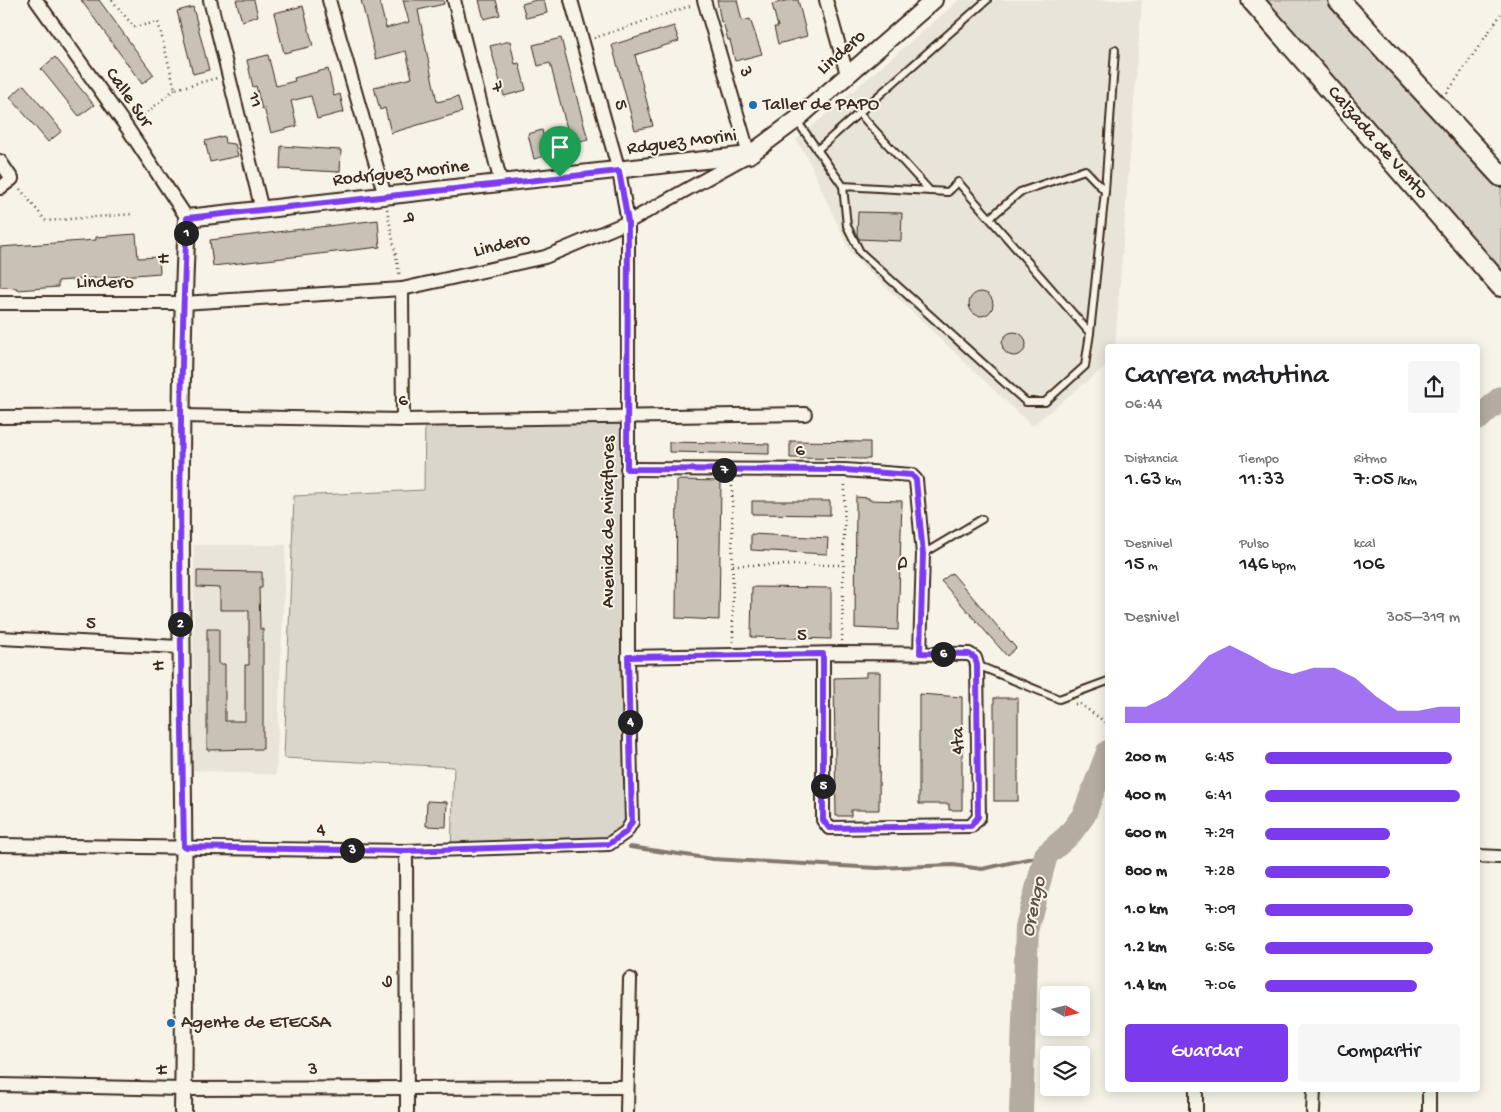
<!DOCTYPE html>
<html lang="es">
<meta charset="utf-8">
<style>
:root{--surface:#fff;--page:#f6f6f6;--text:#202124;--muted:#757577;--accent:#7c3aed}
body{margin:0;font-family:"Gochi Hand",sans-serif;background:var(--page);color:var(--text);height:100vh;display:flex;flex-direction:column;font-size:19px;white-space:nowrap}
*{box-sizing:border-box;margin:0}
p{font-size:16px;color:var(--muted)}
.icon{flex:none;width:28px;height:28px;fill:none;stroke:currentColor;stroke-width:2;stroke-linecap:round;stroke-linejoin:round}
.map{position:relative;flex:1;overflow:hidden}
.panel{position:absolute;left:1105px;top:344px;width:375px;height:748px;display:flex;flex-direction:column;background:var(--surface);border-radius:5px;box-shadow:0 2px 12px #0003}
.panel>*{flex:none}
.needle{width:32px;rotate:98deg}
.fabs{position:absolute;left:1040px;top:986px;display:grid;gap:10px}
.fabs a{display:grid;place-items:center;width:50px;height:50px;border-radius:5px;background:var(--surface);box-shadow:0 2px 12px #0003;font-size:25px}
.pin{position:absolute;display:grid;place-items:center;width:42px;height:42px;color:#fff;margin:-51px -21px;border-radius:50% 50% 50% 0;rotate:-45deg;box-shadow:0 0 5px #0007}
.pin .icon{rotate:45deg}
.km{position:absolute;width:25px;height:25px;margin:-12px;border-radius:50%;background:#222;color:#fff;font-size:14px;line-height:25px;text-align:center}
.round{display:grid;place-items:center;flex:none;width:52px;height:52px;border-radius:5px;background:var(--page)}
.head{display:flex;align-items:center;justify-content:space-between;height:85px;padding:0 20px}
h1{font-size:28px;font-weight:600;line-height:38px}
.stats{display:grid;grid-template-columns:repeat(3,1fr);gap:8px;height:85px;padding:5px 20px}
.stats div{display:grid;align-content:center}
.stats b{font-size:21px;font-weight:600}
.stats small{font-size:14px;font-weight:400}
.stats p{font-size:14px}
.chart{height:140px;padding:10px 20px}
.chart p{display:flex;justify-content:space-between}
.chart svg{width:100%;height:90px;margin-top:5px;fill:var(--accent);opacity:.7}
.button{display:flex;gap:10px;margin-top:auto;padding:10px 20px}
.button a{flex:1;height:58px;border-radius:5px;background:var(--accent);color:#fff;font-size:20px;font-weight:600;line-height:58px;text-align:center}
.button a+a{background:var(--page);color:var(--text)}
ul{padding:0 20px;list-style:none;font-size:16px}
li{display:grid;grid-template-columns:80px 60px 1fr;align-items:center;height:38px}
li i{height:12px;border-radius:6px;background:var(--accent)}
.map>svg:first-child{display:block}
</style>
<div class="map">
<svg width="1501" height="1112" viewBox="0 0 1501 1112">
<rect width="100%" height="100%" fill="#f7f3e8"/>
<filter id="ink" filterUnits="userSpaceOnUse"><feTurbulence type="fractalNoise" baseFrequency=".02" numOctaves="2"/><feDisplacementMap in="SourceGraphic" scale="10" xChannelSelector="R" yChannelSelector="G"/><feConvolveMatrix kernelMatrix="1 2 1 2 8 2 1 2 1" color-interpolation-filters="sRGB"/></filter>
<g filter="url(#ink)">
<g fill="#e9e4d9">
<path d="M 959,0 L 1142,0 L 1115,346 L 1108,346 L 1107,365 L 1032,426 L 851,254 L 806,155 L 796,140 Z"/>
<path d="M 194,545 L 286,545 L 276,775 L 193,770 Z"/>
</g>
<g fill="#dbd6cb" stroke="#8b8074">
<path d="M 1252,0 L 1339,0 L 1501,176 L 1501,286 Z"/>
<path d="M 628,418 L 632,822 L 609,844 L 451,850 L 454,767 L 284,758 L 294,496 L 424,490 L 425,420 Z"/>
</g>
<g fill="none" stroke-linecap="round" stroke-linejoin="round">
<path stroke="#84786c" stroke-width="4" d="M 630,847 L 713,859 L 877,868 L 953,865 L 982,869 L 1046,855"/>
<g stroke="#b4aca0" stroke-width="24">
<path d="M 1478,419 L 1501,398"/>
<path d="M 1021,1112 L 1027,927 L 1046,855 L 1069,835 L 1084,815 L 1108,752"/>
</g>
</g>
<g fill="#c8c1b6" stroke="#3b2a1e">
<path d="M 81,0 L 99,0 L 154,75 L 142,84 Z"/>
<path d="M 236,0 L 254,0 L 258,16 L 242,21 Z"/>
<path d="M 361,0 L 379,0 L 386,28 L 409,22 L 403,0 L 443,0 L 444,4 L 418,10 L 437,102 L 458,97 L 462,112 L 391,133 L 385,108 L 380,110 L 374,87 L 412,78 L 406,51 L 376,59 Z"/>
<path d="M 479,0 L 496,0 L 500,15 L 484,19 Z"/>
<path d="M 536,0 L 544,0 L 547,13 L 526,18 L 522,4 Z"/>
<path d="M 717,0 L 737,0 L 742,21 L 750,19 L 762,54 L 735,61 L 730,40 L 728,40 L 723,22 L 721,22 Z"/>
<path d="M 790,0 L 798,0 L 807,36 L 778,44 L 774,27 L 778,27 L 772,4 Z"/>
<path d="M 303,6 L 313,46 L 284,53 L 274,13 Z"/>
<path d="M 193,7 L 209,70 L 193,74 L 177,11 Z"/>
<path d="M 674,26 L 679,41 L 635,55 L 653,126 L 635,130 L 612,45 Z"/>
<path d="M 561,38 L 588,140 L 571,144 L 550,63 L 538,66 L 533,45 Z"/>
<path d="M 510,41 L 515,64 L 519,63 L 526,90 L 504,96 L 490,46 Z"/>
<path d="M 268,55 L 276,86 L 295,81 L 294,78 L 328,69 L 334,96 L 340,94 L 344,112 L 317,119 L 311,96 L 291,101 L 297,126 L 271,133 L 264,108 L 262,109 L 256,86 L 253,87 L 247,60 Z"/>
<path d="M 55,57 L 94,105 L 79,116 L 41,69 Z"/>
<path d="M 24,85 L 62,131 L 48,142 L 10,97 Z"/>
<path d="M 542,130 L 548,155 L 534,159 L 528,134 Z"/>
<path d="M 224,136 L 225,143 L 235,144 L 238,156 L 210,162 L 205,141 Z"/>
<path d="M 281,146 L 341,150 L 340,172 L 280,169 Z"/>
<path d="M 858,212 L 902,213 L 901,241 L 859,239 L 857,235 Z"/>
<path d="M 378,220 L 380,247 L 213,266 L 210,240 Z"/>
<path d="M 136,234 L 138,258 L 159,257 L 160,273 L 58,281 L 58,287 L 17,290 L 17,288 L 0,287 L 0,247 L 96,240 L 96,237 Z"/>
<circle cx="981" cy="304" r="12"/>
<circle cx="1014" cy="344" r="12"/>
<path d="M 790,441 L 870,442 L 870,459 L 790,458 Z"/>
<path d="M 669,442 L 769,444 L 769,454 L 669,452 Z"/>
<path d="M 677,480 L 721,481 L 719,620 L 676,618 Z"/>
<path d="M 856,497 L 869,498 L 869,500 L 902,501 L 898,630 L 855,628 Z"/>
<path d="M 752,501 L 830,501 L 830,515 L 752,514 Z"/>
<path d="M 751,534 L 828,538 L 827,554 L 751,550 Z"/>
<path d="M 197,571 L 262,572 L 262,588 L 259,588 L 260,629 L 263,629 L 263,749 L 207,750 L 207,629 L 219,629 L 219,664 L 225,664 L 225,721 L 245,721 L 245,665 L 249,665 L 249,610 L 220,610 L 220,588 L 197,587 Z"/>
<path d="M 952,573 L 1016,648 L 1007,656 L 941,581 Z"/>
<path d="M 752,587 L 831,588 L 831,639 L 751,637 Z"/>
<path d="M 866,672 L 880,672 L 879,810 L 851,810 L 851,816 L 836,816 L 834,678 L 866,677 Z"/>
<path d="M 919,694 L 962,697 L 962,810 L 949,810 L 949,804 L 919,804 Z"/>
<rect x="994" y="698" width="24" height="103"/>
<path d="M 427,801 L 447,802 L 446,827 L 426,826 Z"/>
</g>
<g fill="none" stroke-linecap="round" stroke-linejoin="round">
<g stroke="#3b2a1e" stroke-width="10">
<g id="service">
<path d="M 859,113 L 930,191"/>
<path d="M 797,121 L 843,186 L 948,192 L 958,182 L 1090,333 L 1085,366 L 1045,402 L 1026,402 L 860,252 L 847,226 L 843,186"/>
<path d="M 817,150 L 987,0"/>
<path d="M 1105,191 L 1115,50"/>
<path d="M 990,218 L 1020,192 L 1085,170 L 1105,191 L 1090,333"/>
<path d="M 923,554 L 982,519"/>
<path d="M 977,665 L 1059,699 L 1108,681"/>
</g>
</g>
<g stroke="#3b2a1e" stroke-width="16">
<g id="minor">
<path d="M 36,0 L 128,129 L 187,218"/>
<path d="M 210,0 L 262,210"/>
<path d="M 329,0 L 385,196"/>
<path d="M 454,0 L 501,183"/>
<path d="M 826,0 L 847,74"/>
<path d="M 0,161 L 12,179 L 0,188"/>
<path d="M 402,289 L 403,420"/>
<path d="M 0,303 L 183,303 L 402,289 L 545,257 L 628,222 L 749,155 L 704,0"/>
<path d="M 0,417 L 182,416 L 403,420 L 805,414"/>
<path d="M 627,469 L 845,470 L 911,475 L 916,480 L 923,554 L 920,653"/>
<path d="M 0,638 L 180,647"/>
<path d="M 628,657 L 841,653 L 969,654 L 975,658 L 977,665 L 979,817 L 971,826 L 829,828 L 823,820 L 823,654"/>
<path d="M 0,845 L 406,851 L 609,844 L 626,832 L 632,822 L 628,657 L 628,222 L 619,171 L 571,0"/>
<path d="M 406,851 L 407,1112"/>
<path d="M 1478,856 L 1499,857"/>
<path d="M 0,1085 L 183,1089 L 627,1087"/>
<path d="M 1196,1089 L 1196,1112"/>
<path d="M 627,1112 L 630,979"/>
<path d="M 1313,1112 L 1314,1089"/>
<path d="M 1429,1112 L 1429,1089"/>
</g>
</g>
<g stroke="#3b2a1e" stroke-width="20">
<path id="tertiary" d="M 183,1112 C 188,814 173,516 187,218 L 749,155 L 796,120 L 934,0"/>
</g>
<g stroke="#3b2a1e" stroke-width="24">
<g id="primary">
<path d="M 1252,0 L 1501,286"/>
<path d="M 1339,0 L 1501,176"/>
</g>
</g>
<g stroke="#3b2a1e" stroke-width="2.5" stroke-dasharray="1 4" stroke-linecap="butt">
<path d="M 112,0 L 134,27 L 158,22 L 175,89 L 217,78"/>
<path d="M 594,38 L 693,5"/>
<path d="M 1447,93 L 1501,14"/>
<path d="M 136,122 L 175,89"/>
<path d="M 20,189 L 46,221 L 133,214"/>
<path d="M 387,209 L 400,277"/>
<path d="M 732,481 L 733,643"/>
<path d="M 733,565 L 843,565"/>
<path d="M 842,641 L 845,482"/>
<path d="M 1075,704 L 1080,704 L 1108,724"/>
</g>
<use href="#service" stroke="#f7f3e8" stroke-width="6"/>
<use href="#minor" stroke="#f7f3e8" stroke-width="12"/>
<use href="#tertiary" stroke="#f7f3e8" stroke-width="16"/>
<use href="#primary" stroke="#f7f3e8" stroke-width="20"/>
</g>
</g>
<g fill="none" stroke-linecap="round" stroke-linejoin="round" filter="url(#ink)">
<g stroke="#fff" stroke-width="10">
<path id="route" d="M 619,171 L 628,222 L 627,469 L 845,470 L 912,475 L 916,480 L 923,554 L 920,653 L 969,654 L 975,658 L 977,665 L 978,817 L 971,826 L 829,828 L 823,820 L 823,654 L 628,657 L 632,822 L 626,832 L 609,844 L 406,851 L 184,847 C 180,638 177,428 187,218 Z"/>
</g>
<use href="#route" stroke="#7c3aed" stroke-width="6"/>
</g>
<g fill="#1f6fb2" stroke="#f7f3e8" stroke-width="2">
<circle cx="753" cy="105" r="5"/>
<circle cx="171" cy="1023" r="5"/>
</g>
<g text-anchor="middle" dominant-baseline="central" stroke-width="4" stroke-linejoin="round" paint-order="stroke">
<g font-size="19" fill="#3b2a1e" stroke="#f7f3e8">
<text transform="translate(842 53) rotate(-41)">Lindero</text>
<text transform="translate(745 72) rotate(74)">3</text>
<text transform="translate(496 87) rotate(76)">7</text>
<text transform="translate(128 98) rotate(55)">Calle Sur</text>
<text transform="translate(254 100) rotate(76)">11</text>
<text transform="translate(620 105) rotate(74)">5</text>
<text transform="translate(682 143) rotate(-7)">Rdguez Morini</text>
<text transform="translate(1377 143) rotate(49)">Calzada de Vento</text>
<text transform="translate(401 174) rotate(-6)">Rodríguez Morine</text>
<text transform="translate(408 218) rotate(79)">9</text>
<text transform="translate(502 246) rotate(-13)">Lindero</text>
<text transform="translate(165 259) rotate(-87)">H</text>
<text x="105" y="283">Lindero</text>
<text x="403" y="401">6</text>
<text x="800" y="451">6</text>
<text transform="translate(609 522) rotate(-90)">Avenida de Miraflores</text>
<text transform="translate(903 563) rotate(-90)">D</text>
<text transform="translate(91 624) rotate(3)">5</text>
<text transform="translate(802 636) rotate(-1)">5</text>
<text transform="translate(160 666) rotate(-91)">H</text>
<text transform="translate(959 741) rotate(-91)">4ta</text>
<text transform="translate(321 831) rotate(1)">4</text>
<text transform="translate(388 982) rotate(-90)">G</text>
<text transform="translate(163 1070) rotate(-90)">H</text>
<text x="313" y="1070">3</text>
</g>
<g font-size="19" fill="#3b2a1e" stroke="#f7f3e8" text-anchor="start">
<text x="763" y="105">Taller de PAPO</text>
<text x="181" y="1023">Agente de ETECSA</text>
</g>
<g font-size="20" font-style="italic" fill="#5f5145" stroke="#f7f3e8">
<text transform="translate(1035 907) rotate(-78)">Orengo</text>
</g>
</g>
</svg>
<div class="fabs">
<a><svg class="needle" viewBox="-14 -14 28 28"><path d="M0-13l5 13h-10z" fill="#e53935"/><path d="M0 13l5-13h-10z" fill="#757577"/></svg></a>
<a><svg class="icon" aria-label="layers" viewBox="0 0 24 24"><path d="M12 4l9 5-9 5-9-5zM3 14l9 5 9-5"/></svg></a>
</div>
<div class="pin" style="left:560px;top:177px;background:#1e9e55"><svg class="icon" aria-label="arrive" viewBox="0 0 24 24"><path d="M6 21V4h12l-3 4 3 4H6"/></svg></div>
<b class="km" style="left:186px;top:233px">1</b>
<b class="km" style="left:180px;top:624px">2</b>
<b class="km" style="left:352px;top:850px">3</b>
<b class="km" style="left:630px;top:722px">4</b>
<b class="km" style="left:823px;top:786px">5</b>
<b class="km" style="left:943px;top:654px">6</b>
<b class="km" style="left:724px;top:470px">7</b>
<section class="panel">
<div class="head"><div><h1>Carrera matutina</h1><p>06:44</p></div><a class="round"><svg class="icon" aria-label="share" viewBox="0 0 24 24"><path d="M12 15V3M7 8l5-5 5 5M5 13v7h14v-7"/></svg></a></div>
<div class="stats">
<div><p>Distancia</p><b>1.63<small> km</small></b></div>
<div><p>Tiempo</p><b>11:33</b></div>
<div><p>Ritmo</p><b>7:05<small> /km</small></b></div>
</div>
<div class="stats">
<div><p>Desnivel</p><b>15<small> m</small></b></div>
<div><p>Pulso</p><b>146<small> bpm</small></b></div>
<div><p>kcal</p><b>106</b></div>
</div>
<div class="chart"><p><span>Desnivel</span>305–319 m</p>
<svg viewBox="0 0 160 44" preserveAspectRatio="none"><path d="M0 44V36L10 36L20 31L30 22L40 11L50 6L60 11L70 17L80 20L90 17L100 17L110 22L120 31L130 38L140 38L150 36L160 36V44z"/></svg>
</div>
<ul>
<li><b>200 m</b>6:45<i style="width:96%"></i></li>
<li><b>400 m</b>6:41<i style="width:100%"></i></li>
<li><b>600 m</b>7:29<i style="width:64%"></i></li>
<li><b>800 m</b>7:28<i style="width:64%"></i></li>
<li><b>1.0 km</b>7:09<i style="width:76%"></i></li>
<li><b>1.2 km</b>6:56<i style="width:86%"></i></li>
<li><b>1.4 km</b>7:06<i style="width:78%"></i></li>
</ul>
<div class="button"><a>Guardar</a><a>Compartir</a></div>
</section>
</div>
